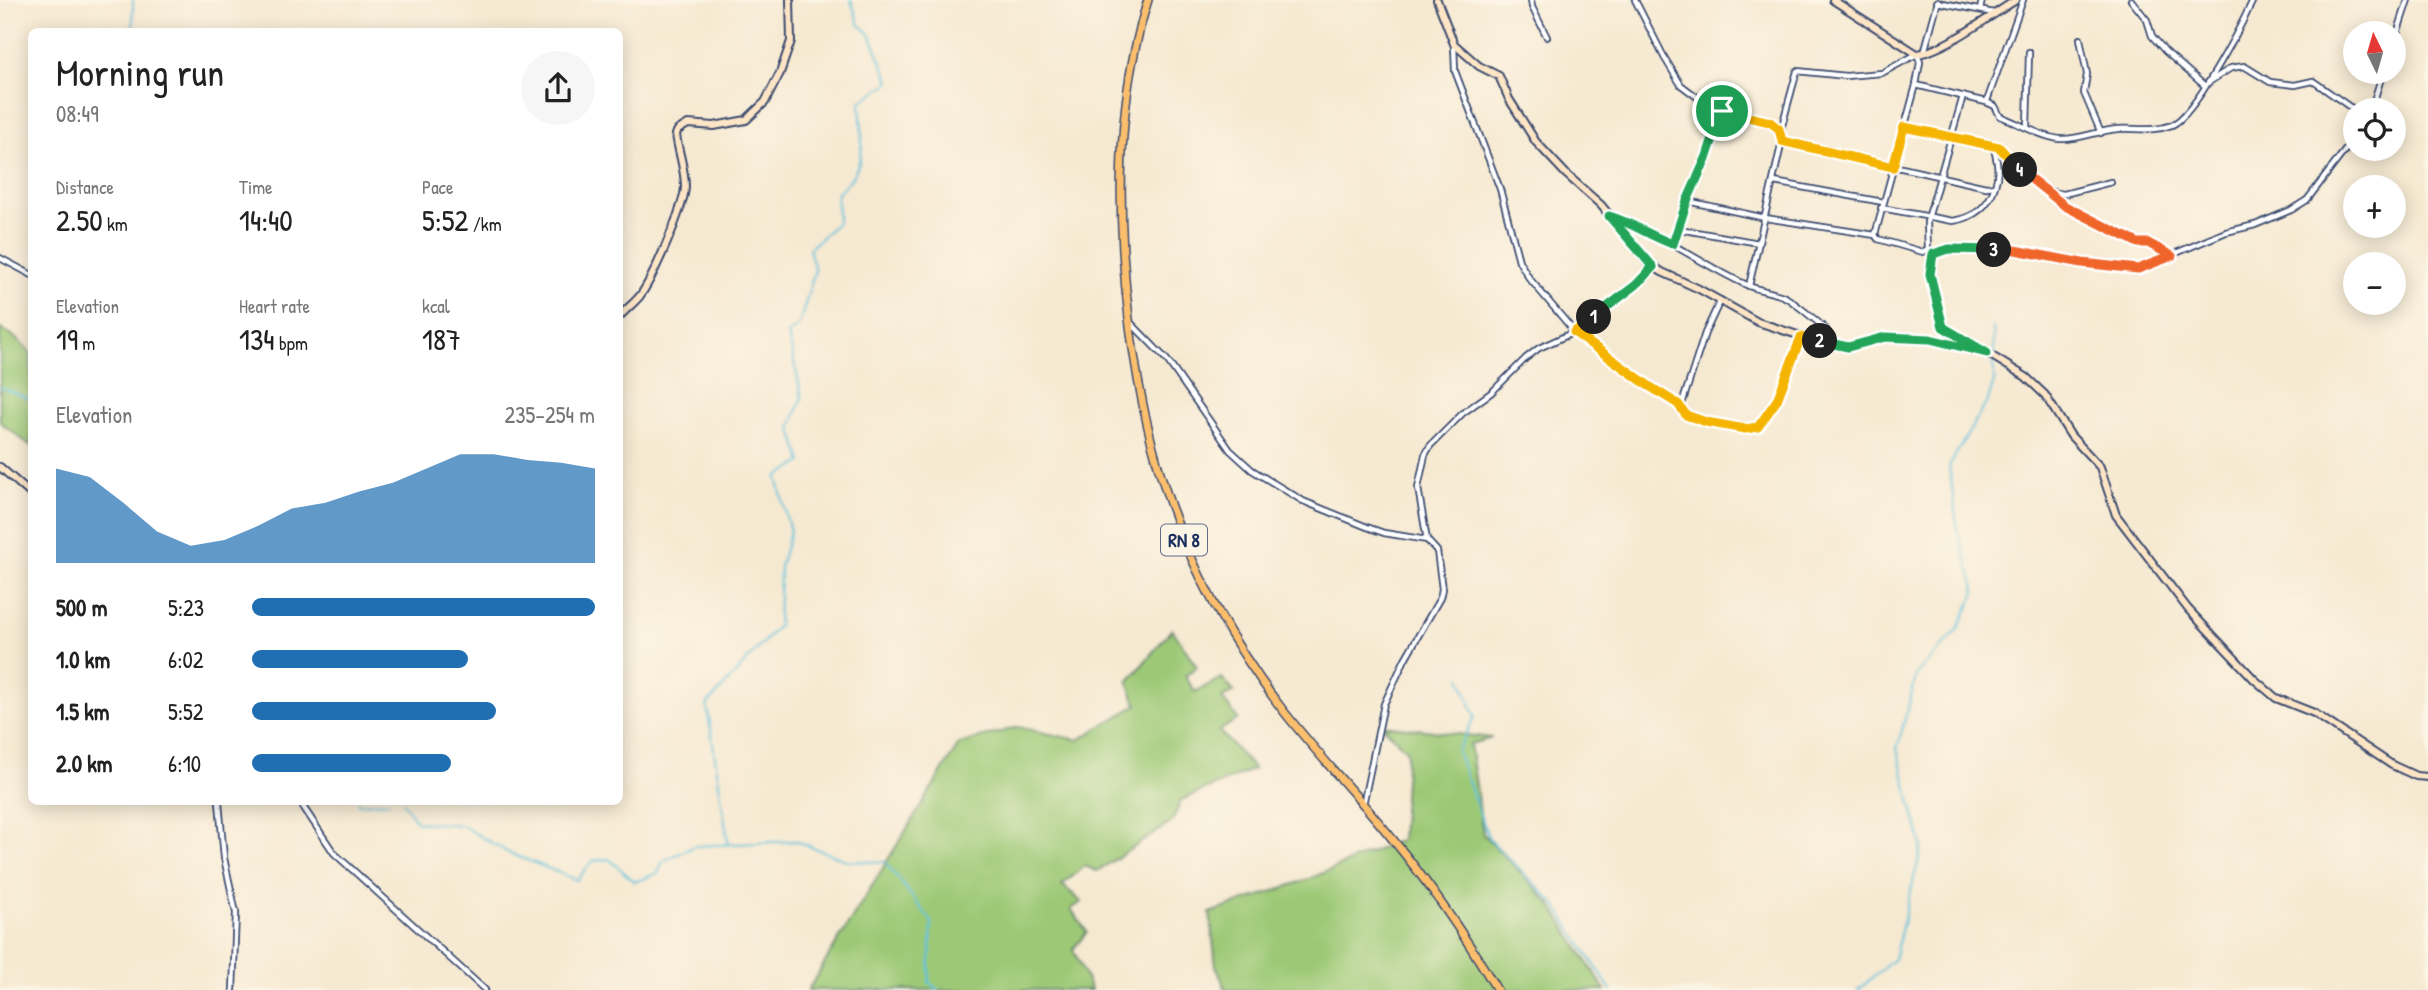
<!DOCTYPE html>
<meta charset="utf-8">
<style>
:root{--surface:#fff;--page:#f6f6f6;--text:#222;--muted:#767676;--accent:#1f6fb2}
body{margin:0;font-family:"Patrick Hand",sans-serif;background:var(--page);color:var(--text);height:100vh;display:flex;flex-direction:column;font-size:26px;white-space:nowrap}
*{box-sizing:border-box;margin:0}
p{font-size:23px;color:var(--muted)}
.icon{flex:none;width:38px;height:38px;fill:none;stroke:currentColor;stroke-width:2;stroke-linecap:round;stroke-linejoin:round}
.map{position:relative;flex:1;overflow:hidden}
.side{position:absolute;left:28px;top:28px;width:595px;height:777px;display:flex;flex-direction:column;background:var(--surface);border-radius:10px;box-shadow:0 4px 18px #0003}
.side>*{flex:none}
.needle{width:46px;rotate:355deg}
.buttons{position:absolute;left:2343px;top:21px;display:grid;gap:14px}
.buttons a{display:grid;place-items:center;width:63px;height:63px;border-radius:50%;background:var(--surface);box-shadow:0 4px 18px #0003;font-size:35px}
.pin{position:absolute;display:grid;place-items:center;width:60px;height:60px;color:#fff;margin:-30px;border:4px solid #fff;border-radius:50%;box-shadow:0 2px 7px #0007}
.km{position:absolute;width:35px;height:35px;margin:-18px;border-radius:50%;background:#222;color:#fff;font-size:19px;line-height:35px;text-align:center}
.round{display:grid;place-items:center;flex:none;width:74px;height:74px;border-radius:37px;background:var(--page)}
.overview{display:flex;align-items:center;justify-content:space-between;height:119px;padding:0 28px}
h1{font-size:38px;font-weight:600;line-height:52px}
.figures{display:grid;grid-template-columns:repeat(3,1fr);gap:10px;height:119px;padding:7px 28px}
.figures div{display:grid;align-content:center}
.figures b{font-size:30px;font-weight:600}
.figures small{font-size:19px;font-weight:400}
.figures p{font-size:19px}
.chart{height:196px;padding:14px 28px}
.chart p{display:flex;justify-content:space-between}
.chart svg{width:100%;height:126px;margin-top:7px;fill:var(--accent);opacity:.7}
ul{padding:0 28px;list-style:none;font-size:23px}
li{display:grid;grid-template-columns:112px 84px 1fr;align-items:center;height:52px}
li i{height:18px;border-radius:9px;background:var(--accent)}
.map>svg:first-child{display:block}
</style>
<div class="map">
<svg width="2428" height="990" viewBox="0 0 2428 990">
<rect width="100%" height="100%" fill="#fcf5e5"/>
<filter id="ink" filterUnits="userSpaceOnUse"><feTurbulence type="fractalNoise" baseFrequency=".0143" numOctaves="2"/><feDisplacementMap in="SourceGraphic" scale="14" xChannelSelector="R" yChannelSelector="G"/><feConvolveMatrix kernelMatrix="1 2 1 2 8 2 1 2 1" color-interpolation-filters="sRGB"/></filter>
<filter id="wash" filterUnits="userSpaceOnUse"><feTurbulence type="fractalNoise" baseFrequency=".00686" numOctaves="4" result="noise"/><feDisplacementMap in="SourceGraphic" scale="28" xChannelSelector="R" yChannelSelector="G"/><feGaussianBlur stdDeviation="1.57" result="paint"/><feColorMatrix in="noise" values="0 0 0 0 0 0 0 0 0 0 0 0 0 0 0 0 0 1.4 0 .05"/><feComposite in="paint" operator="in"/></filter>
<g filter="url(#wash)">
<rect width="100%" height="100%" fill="#f6e9d1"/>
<g fill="#9dc976" stroke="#5c7c6a" stroke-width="2">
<path d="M 0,329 L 11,334 L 31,353 L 31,446 L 0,422 Z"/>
<path d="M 1172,629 L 1197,667 L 1185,676 L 1195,692 L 1222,678 L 1234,692 L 1222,698 L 1238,719 L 1219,731 L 1254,769 L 1181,800 L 1172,822 L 1097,871 L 1085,866 L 1062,885 L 1082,902 L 1071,909 L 1087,932 L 1073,949 L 1091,990 L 808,990 L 959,744 L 1018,727 L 1078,740 L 1137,705 L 1128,682 Z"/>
<path d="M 1382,725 L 1492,738 L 1470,744 L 1483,834 L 1550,903 L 1605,990 L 1226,990 L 1216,966 L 1210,913 L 1309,879 L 1401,840 L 1407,751 Z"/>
</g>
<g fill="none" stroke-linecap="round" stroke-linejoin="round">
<g stroke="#5fc1de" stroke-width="2">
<path d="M 133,32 L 133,0"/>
<path d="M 1993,328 L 1994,355"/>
<path d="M 0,387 L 32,400"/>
<path d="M 1461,678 L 1475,717 L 1457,751 L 1489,839 L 1554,903 L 1611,990"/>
<path d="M 358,802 L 358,804 L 390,802"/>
<path d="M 403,802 L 417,822 L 461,825 L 507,852 L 577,880 L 592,861 L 609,859 L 635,882 L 658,873 L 663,861 L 695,846 L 796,841 L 848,861 L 885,862 L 932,922 L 929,982 L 938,990"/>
<path d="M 728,842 L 707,705 L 778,626 L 780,567 L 790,532 L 777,477 L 802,462 L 791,427 L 802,398 L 788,334 L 799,325 L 815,270 L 809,249 L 838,222 L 837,193 C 869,167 862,139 860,102 L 890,82 L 870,34 L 859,24 L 851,0"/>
<path d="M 1858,990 L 1894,959 L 1922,846 L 1897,749 L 1917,673 L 1957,631 L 1976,591 L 1958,532 L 1949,466 L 1988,400 L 1994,382 L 1994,361"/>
</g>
</g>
</g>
<g filter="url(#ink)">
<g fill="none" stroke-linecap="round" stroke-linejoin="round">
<g stroke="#3c4b6f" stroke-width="8">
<g id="street">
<path d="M 1531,0 L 1532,7 L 1547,37"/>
<path d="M 1635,0 L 1664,57 L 1681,85 L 1701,100 L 1722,111 L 1770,122 L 1779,129 L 1782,141 L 1986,187 L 1995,186 C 2000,172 1997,160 1993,145"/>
<path d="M 2131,0 L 2147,20 L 2152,36 L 2165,51 L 2205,86"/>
<path d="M 1937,2 L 1994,13"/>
<path d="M 1980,10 L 1982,0"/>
<path d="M 2080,39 L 2087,74 L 2084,93 L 2101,133"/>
<path d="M 2394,43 L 2408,0"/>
<path d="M 1454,45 L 1455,71 L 1500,189 L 1519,261 L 1529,278 L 1578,336 L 1677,404 C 1694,425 1733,430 1758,427 L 1777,400 L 1801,337"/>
<path d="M 1924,53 L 1938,1"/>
<path d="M 2209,82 L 2231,68 L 2244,66 L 2270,82 L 2295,85 L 2313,81 L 2350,107 L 2358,110"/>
<path d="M 1916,85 L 1986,102 L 1995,106 L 2000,116 C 2018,123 2041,137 2060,139 C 2080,140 2099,130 2118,129 C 2136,128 2154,132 2172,125 C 2196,114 2241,26 2253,0"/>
<path d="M 1987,101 L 2023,0"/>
<path d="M 2371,110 L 2383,72"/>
<path d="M 1904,127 L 1999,147 C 2017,167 2034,192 2064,194 L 2111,182"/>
<path d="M 2027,127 L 2029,52"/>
<path d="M 1780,133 L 1797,71 L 1846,76 L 1882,73 L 1917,54 L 1920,62 L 1916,85 L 1875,235"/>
<path d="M 1774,182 L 1883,202"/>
<path d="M 2051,193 L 2065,206 L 2090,219 L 2138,243 L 2149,243 L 2172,256"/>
<path d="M 1687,201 L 1765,218 L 1875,235 L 1878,239 L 1923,252 L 1928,250 L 1927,222 L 1963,96"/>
<path d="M 1881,208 L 1953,221 C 1974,218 1989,206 1995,186"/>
<path d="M 1610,216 C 1659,231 1701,265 1749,286 C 1761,291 1774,292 1785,297 C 1791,300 1825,327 1827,331 L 1822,342"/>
<path d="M 1679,229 L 1759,243"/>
<path d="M 1673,244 L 1687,201 L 1707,156 L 1722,111"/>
<path d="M 0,258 L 32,275"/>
<path d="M 1749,286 L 1782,141"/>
<path d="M 1132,324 L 1167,360 L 1230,450 L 1252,470 L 1303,501 L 1367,527 L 1384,533 L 1427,540"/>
<path d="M 1985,351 L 1943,327 L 1930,274 L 1933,254 L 1949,249 L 2010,249 L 2082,263 L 2138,269 L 2226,232 L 2255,225 L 2291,210 L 2307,200 L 2356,136"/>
<path d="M 1681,407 L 1705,333 L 1720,301"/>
<path d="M 219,802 L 224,858 L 236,913 L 233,990"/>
<path d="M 300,802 L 334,853 L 485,990"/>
<path d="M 1363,805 L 1384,704 L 1405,659 L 1440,598 L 1442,589 L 1437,551 L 1427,540 L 1418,488 L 1425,455 L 1430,446 L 1463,413 L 1492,392 L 1526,358 L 1539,348 L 1574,332 L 1590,321 L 1636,285 L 1653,267"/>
</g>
</g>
<g stroke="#3c4b6f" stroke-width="10">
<g id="secondary">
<path d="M 1437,0 L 1454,44 L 1479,66 L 1499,76 L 1509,99 L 1536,142 L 1566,174 L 1601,205 L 1648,263 L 1662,272 L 1699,289 L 1758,322 L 1810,339 L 1848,347 L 1885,337 L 1930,339 L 1987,353 L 2026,377 L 2045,395 L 2071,436 L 2100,467 L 2116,515 L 2188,609 L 2254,679 L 2276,698 L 2314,713 L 2392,765 L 2416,776 L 2428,777"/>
<path d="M 1833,0 L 1917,54 C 1942,52 1993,14 2016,0"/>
<path d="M 620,316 C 626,309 633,304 639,297 C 652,281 684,207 685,187 C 685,168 678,152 676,134 L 678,130 L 688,124 L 714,126 L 746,120 L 765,102 L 780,73 L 791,41 L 790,0"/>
<path d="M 0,467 L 32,495"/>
</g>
</g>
<g stroke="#3c4b6f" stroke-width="10">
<path id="primary" d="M 1148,0 C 1122,82 1118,166 1123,252 C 1134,425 1175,570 1282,709 C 1316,753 1355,793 1390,836 C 1430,884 1465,936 1497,990"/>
</g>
<use href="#street" stroke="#fff" stroke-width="4.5"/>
<use href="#secondary" stroke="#fde5c5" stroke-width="6"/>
<use href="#primary" stroke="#fabe6d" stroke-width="7"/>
</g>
</g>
<g fill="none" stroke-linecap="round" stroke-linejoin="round" filter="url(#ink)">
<g stroke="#fff" stroke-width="14">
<path id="split-1" d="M 1594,317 L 1636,285 L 1653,267 L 1609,216 C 1633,223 1650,236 1673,244 L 1687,201 L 1707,156 L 1722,111"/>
</g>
<g stroke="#fff" stroke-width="14">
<path id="split-2" d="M 1594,317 L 1574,332 L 1649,386 L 1678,404 L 1686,415 L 1706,422 L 1745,429 L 1758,427 L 1777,400 L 1801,337 L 1820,341"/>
</g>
<g stroke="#fff" stroke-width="14">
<path id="split-3" d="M 1820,341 L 1848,347 L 1885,337 L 1930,339 L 1987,353 L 1943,327 L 1930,274 L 1933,254 L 1949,249 L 1994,250"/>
</g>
<g stroke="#fff" stroke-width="14">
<path id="split-4" d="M 1994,250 L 2010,249 L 2082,263 L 2138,269 L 2172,256 L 2148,243 L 2138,243 L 2065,206 L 2020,170"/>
</g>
<g stroke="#fff" stroke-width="14">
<path id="split-5" d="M 1722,111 L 1770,122 L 1779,129 L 1782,141 L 1893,167 L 1904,127 L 1999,147 L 2020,170"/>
</g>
<use href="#split-1" stroke="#22a559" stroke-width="9"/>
<use href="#split-2" stroke="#f5b400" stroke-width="9"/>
<use href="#split-3" stroke="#22a559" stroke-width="9"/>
<use href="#split-4" stroke="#f0652b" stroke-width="9"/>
<use href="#split-5" stroke="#f5b400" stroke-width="9"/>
</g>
<g text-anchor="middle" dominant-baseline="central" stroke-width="5" stroke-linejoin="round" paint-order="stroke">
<rect fill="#fcf5e5" stroke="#5e6a86" stroke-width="2" x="1161" y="524.5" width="46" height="31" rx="5"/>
<g font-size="19" font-weight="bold" fill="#1b2f5e">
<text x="1184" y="540">RN 8</text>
</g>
</g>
</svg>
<div class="buttons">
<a><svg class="needle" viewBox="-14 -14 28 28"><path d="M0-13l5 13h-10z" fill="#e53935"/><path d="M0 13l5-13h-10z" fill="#767676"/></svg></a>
<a><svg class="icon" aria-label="locate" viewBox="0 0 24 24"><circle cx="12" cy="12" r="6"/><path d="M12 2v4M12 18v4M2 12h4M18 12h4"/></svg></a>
<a>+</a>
<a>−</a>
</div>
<div class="pin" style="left:1722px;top:111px;background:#1e9e55"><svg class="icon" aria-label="arrive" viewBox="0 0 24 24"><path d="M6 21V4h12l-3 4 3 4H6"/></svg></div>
<b class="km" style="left:1594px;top:317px">1</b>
<b class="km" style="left:1820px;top:341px">2</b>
<b class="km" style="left:1994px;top:250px">3</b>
<b class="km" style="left:2020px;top:170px">4</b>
<section class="side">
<div class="overview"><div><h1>Morning run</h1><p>08:49</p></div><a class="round"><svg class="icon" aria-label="share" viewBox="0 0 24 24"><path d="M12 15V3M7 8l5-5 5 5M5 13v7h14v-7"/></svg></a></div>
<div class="figures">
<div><p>Distance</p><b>2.50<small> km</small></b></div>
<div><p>Time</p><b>14:40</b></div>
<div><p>Pace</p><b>5:52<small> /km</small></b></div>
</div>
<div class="figures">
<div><p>Elevation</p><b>19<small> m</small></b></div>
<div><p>Heart rate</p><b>134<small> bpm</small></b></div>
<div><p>kcal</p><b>187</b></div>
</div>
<div class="chart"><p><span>Elevation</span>235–254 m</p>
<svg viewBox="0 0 160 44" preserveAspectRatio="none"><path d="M0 44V11L10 14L20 23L30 33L40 38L50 36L60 31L70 25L80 23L90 19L100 16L110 11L120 6L130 6L140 8L150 9L160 11V44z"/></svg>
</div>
<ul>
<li><b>500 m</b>5:23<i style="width:100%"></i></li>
<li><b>1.0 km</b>6:02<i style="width:63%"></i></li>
<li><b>1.5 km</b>5:52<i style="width:71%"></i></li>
<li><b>2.0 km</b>6:10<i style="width:58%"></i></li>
</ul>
</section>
</div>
